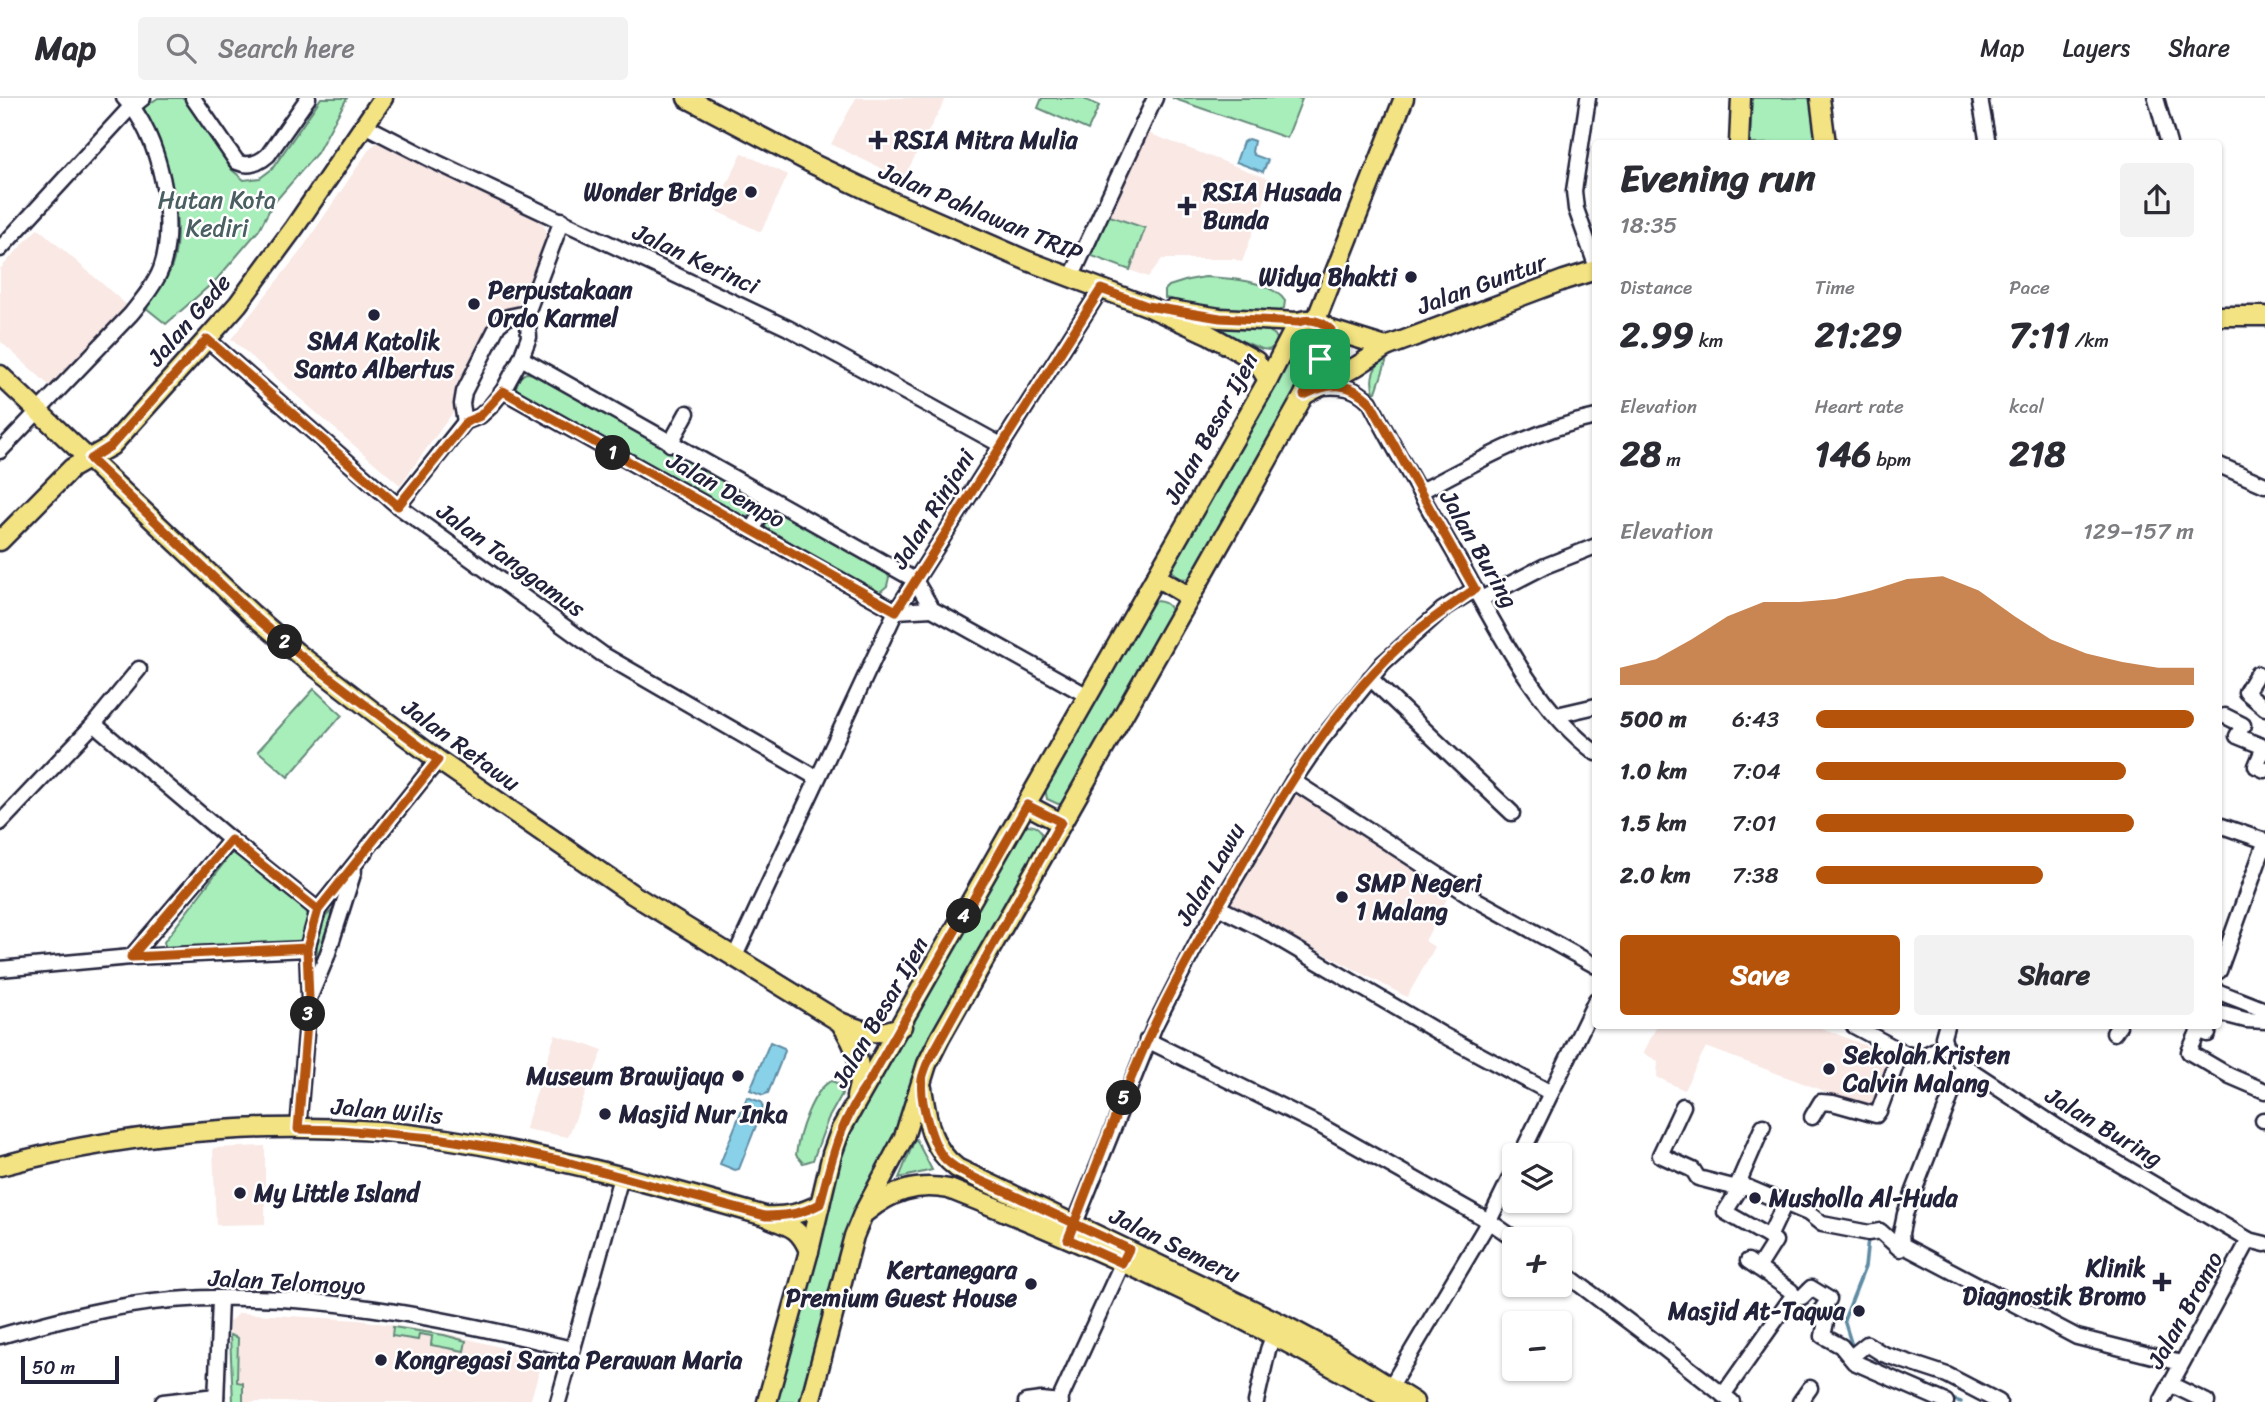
<!DOCTYPE html>
<meta charset="utf-8">
<style>
:root{--surface:#fff;--page:#f2f2f3;--text:#2b2b33;--muted:#7c7c81;--line:#e1e1e2;--accent:#b45309}
body{margin:0;font-family:Sriracha,sans-serif;background:var(--page);color:var(--text);height:100vh;display:flex;flex-direction:column;font-size:26px;white-space:nowrap}
*{box-sizing:border-box;margin:0}
p{font-size:23px;color:var(--muted)}
.icon{flex:none;width:38px;height:38px;fill:none;stroke:currentColor;stroke-width:2;stroke-linecap:round;stroke-linejoin:round}
.map{position:relative;flex:1;overflow:hidden}
.sheet{position:absolute;left:1592px;top:42px;width:630px;height:889px;display:flex;flex-direction:column;background:var(--surface);border-radius:7px;box-shadow:0 2px 5px #0004}
.sheet>*{flex:none}
.tools{position:absolute;left:1502px;top:1045px;display:grid;gap:14px}
.tools a{display:grid;place-items:center;width:70px;height:70px;border-radius:7px;background:var(--surface);box-shadow:0 2px 5px #0004;font-size:35px}
.scale{position:absolute;left:21px;bottom:18px;width:98px;box-sizing:border-box;padding-left:7px;border:4px solid #22223b;border-top:0;font-size:19px;line-height:24px;white-space:nowrap;color:#22223b;-webkit-text-stroke:5px #fff;paint-order:stroke}
.pin{position:absolute;display:grid;place-items:center;width:60px;height:60px;color:#fff;margin:-30px;border-radius:14px;box-shadow:0 4px 10px #0006}
.km{position:absolute;width:35px;height:35px;margin:-18px;border-radius:50%;background:#222;color:#fff;font-size:19px;line-height:35px;text-align:center}
.round{display:grid;place-items:center;flex:none;width:74px;height:74px;border-radius:7px;background:var(--page)}
.headline{display:flex;align-items:center;justify-content:space-between;height:119px;padding:0 28px}
h1{font-size:38px;font-weight:700;line-height:52px}
.figures{display:grid;grid-template-columns:repeat(3,1fr);gap:10px;height:119px;padding:7px 28px}
.figures div{display:grid;align-content:center}
.figures b{font-size:35px;font-weight:700}
.figures small{font-size:19px;font-weight:400}
.figures p{font-size:19px}
.chart{height:196px;padding:14px 28px}
.chart p{display:flex;justify-content:space-between}
.chart svg{width:100%;height:126px;margin-top:7px;fill:var(--accent);opacity:.7}
.cta{display:flex;gap:14px;margin-top:auto;padding:14px 28px}
.cta a{flex:1;height:80px;border-radius:7px;background:var(--accent);color:#fff;font-size:28px;font-weight:700;line-height:80px;text-align:center}
.cta a+a{background:var(--page);color:var(--text)}
ul{padding:0 28px;list-style:none;font-size:23px}
li{display:grid;grid-template-columns:112px 84px 1fr;align-items:center;height:52px}
li i{height:18px;border-radius:9px;background:var(--accent)}
header{display:flex;align-items:center;gap:42px;box-sizing:border-box;height:98px;padding:0 35px;background:var(--surface);border-bottom:2px solid var(--line)}
header strong{font-size:33px}
nav{display:flex;gap:38px;margin-inline-start:auto;font-size:24px}
.search{width:490px;height:63px;background:var(--page);display:flex;align-items:center;gap:18px;box-sizing:border-box;padding:0 24px;border-radius:7px;color:var(--muted);font-size:26px}
.map>svg:first-child{display:block}
</style>
<header>
<strong>Map</strong>
<div class="search"><svg class="icon" aria-label="search" viewBox="0 0 24 24"><circle cx="10" cy="10" r="6"/><path d="M15 15l6 6"/></svg>Search here</div>
<nav><a>Map</a><a>Layers</a><a>Share</a></nav>
</header>
<div class="map">
<svg width="2265" height="1304" viewBox="0 0 2265 1304">
<rect width="100%" height="100%" fill="#fff"/>
<filter id="ink" filterUnits="userSpaceOnUse"><feTurbulence type="fractalNoise" baseFrequency=".0143" numOctaves="2"/><feDisplacementMap in="SourceGraphic" scale="14" xChannelSelector="R" yChannelSelector="G"/><feConvolveMatrix kernelMatrix="1 2 1 2 8 2 1 2 1" color-interpolation-filters="sRGB"/></filter>
<g filter="url(#ink)">
<g fill="#f9e8e4">
<path d="M 856,0 L 946,0 L 903,81 L 831,46 Z"/>
<path d="M 1148,35 L 1272,82 L 1242,164 L 1234,161 L 1162,161 L 1148,179 L 1130,172 L 1145,130 L 1107,117 Z"/>
<path d="M 379,43 L 524,112 L 534,117 L 543,126 L 546,132 L 546,144 L 516,211 L 493,219 L 452,305 L 454,313 L 400,387 L 231,241 L 300,154 L 370,50 Z"/>
<path d="M 742,55 L 788,77 L 761,134 L 714,112 Z"/>
<path d="M 38,130 L 129,209 L 51,289 L 0,243 L 0,171 Z"/>
<path d="M 1299,697 L 1452,791 L 1425,843 L 1435,849 L 1407,899 L 1231,806 L 1292,700 Z"/>
<path d="M 1657,928 L 1817,928 L 1896,960 L 1875,1012 L 1706,949 L 1684,992 L 1657,979 L 1658,963 L 1643,955 Z"/>
<path d="M 555,937 L 603,952 L 568,1039 L 525,1031 Z"/>
<path d="M 265,1048 L 265,1126 L 216,1127 L 213,1050 Z"/>
<path d="M 239,1215 L 359,1222 L 449,1236 L 523,1255 L 534,1265 L 539,1274 L 530,1304 L 233,1304 L 229,1224 Z"/>
</g>
<g fill="#a8eeba" stroke="#65887a" stroke-width="2">
<path d="M 158,0 L 186,0 L 232,72 L 244,82 L 260,80 L 272,71 L 321,0 L 347,0 L 317,55 L 272,107 L 259,132 L 217,181 L 166,226 L 145,209 C 154,198 164,185 170,173 C 188,131 167,47 143,10 Z"/>
<path d="M 1042,0 L 1082,0 L 1099,8 L 1088,32 L 1038,10 Z"/>
<path d="M 1172,0 L 1298,0 L 1302,1 L 1287,40 Z"/>
<path d="M 1752,0 L 1812,0 L 1819,45 L 1750,46 Z"/>
<path d="M 1107,117 L 1145,130 L 1130,172 L 1092,158 Z"/>
<path d="M 1205,179 C 1228,180 1271,182 1285,203 L 1284,210 L 1278,215 L 1219,212 L 1165,200 L 1165,192 L 1169,188 L 1188,182 Z"/>
<path d="M 1181,219 L 1269,233 L 1275,237 L 1277,241 L 1274,248 L 1269,252 L 1262,251 Z"/>
<path d="M 1301,235 L 1314,239 L 1317,246 L 1298,296 L 1195,478 C 1184,484 1173,480 1171,468 Z"/>
<path d="M 1335,242 L 1341,244 L 1348,265 L 1324,277 L 1322,275 Z"/>
<path d="M 1388,258 L 1376,294 L 1374,294 C 1369,279 1374,267 1388,258 Z"/>
<path d="M 526,275 L 537,276 L 752,398 C 755,408 756,413 748,419 L 738,418 L 519,294 L 516,289 L 519,280 Z"/>
<path d="M 777,414 L 884,472 L 889,479 L 887,488 L 880,494 L 872,494 L 769,436 L 764,426 L 773,415 Z"/>
<path d="M 1154,503 C 1163,503 1171,506 1172,517 L 1064,705 L 1058,706 L 1047,701 L 1045,690 L 1149,505 Z"/>
<path d="M 314,591 L 342,617 L 288,679 L 258,653 Z"/>
<path d="M 1027,727 C 1037,727 1042,731 1043,741 L 919,969 L 803,1304 L 773,1304 L 844,1039 L 1021,729 Z"/>
<path d="M 235,754 L 240,756 L 306,810 L 309,824 L 305,837 L 298,845 L 166,851 L 164,844 L 230,757 Z"/>
<path d="M 338,809 L 319,860 C 313,841 318,819 338,809 Z"/>
<path d="M 831,983 L 840,986 L 842,996 L 828,1021 L 813,1062 L 803,1065 L 796,1057 C 798,1037 812,992 831,983 Z"/>
<path d="M 916,1041 L 932,1072 L 899,1080 L 915,1041 Z"/>
<path d="M 393,1229 L 444,1237 L 466,1243 L 464,1253 L 431,1247 L 432,1238 L 419,1236 L 418,1242 L 392,1238 Z"/>
<path d="M 230,1237 L 238,1240 L 237,1284 L 243,1285 L 243,1304 L 233,1304 Z"/>
</g>
<g fill="#88d1e9" stroke="#5f8ba3" stroke-width="2">
<path d="M 1248,41 L 1254,43 L 1252,54 L 1254,57 L 1268,62 L 1263,74 L 1236,64 L 1243,44 Z"/>
<path d="M 770,944 L 784,950 L 785,953 L 768,995 L 763,997 L 750,992 Z"/>
<path d="M 747,999 L 761,1004 L 763,1010 L 739,1071 L 735,1072 L 720,1066 Z"/>
</g>
<g fill="none" stroke-linecap="round" stroke-linejoin="round">
<g stroke="#5f8ba3" stroke-width="3.5">
<path d="M 1853,1251 L 1844,1222 L 1865,1169 L 1868,1140"/>
<path d="M 1948,1300 L 1961,1304"/>
</g>
<g stroke="#22223b" stroke-width="19">
<g id="minor">
<path d="M 193,0 L 237,64 C 248,69 258,66 268,57 L 308,0"/>
<path d="M 1588,0 L 1574,93 L 1576,111 L 1596,167"/>
<path d="M 1980,0 L 1988,46"/>
<path d="M 2156,0 L 2169,46"/>
<path d="M 366,28 L 436,64 L 788,230 L 1001,347"/>
<path d="M 0,151 L 127,13 L 143,0"/>
<path d="M 1071,180 L 1155,0"/>
<path d="M 207,241 L 398,408 L 602,556 L 817,680"/>
<path d="M 521,260 L 915,482 L 932,511 L 1088,598"/>
<path d="M 1320,289 C 1341,287 1356,289 1370,304 C 1399,360 1431,414 1462,468 C 1498,532 1536,611 1596,655"/>
<path d="M 503,293 L 896,513 L 932,511"/>
<path d="M 465,324 L 462,306 L 464,294 L 498,227 L 508,219 L 527,215"/>
<path d="M 670,346 L 687,315"/>
<path d="M 0,353 L 131,216 C 142,202 155,187 161,171 C 178,124 160,35 124,0"/>
<path d="M 2219,367 L 2265,387"/>
<path d="M 1420,394 C 1476,364 1533,332 1596,319"/>
<path d="M 398,408 L 465,324 L 480,318 L 490,309 L 503,293 L 521,260 L 529,239 L 527,215 L 562,122"/>
<path d="M 752,432 L 770,402"/>
<path d="M 1481,501 L 1545,468 L 1596,448"/>
<path d="M 2257,576 L 2246,594 L 2265,610"/>
<path d="M 1370,580 L 1512,715"/>
<path d="M 1557,617 L 1596,608"/>
<path d="M 2225,618 L 2243,627 L 2237,638 L 2264,649 L 2256,668 L 2265,672"/>
<path d="M 94,626 L 139,571"/>
<path d="M 1293,683 L 1477,802 L 1596,868"/>
<path d="M 0,725 L 94,626 L 231,742 L 318,812"/>
<path d="M 2219,727 L 2265,743"/>
<path d="M 1218,809 L 1262,831 L 1443,937 L 1551,995"/>
<path d="M 735,858 L 896,513 L 1101,191"/>
<path d="M 131,859 L 231,742"/>
<path d="M 0,871 L 131,859 L 307,851"/>
<path d="M 2219,873 L 2265,745"/>
<path d="M 2219,894 L 2265,912"/>
<path d="M 311,896 L 327,858 L 354,773"/>
<path d="M 2219,915 L 2246,922 L 2265,923"/>
<path d="M 1854,928 L 1906,956"/>
<path d="M 1946,928 L 1943,939 L 1945,947 L 1963,967 L 2068,1036 L 2249,1142 L 2265,1146"/>
<path d="M 2209,928 L 2208,936 L 2199,932 L 2189,954 L 2230,978 L 2265,993"/>
<path d="M 2114,935 L 2119,928"/>
<path d="M 1147,942 L 1319,1027 L 1489,1123 L 1515,1141"/>
<path d="M 1963,967 L 1905,1116 L 1901,1135 L 1902,1147 L 2077,1239 L 2181,1265"/>
<path d="M 1683,1008 L 1660,1057 L 1693,1072 L 1698,1080 L 1733,1089 L 1742,1087 L 1808,1115 L 1822,1126 L 1869,1135 L 1880,1133 L 1900,1151"/>
<path d="M 1812,1019 L 1821,1004 L 1833,1005 L 1876,1017 L 1879,1013 L 1898,961 L 1906,956 L 1921,959 L 1945,947"/>
<path d="M 2263,1022 L 2265,1022"/>
<path d="M 298,1031 L 309,901 L 307,851 L 318,812 L 438,662"/>
<path d="M 1521,1057 L 1596,902"/>
<path d="M 1742,1087 L 1725,1114 L 1769,1139"/>
<path d="M 1737,1088 L 1763,1028"/>
<path d="M 1071,1135 L 1155,927 L 1199,841 L 1293,683 L 1321,642 L 1383,565 L 1442,512 L 1475,491"/>
<path d="M 1758,1170 L 1775,1143 L 1769,1139 L 1785,1105"/>
<path d="M 1559,1171 L 1661,1248 L 1732,1304"/>
<path d="M 1792,1199 L 1802,1199 L 1811,1190 L 1829,1201 L 1817,1218 L 1826,1224 L 1823,1238 L 1841,1248 L 1854,1264 L 1946,1304"/>
<path d="M 0,1238 C 56,1222 113,1207 172,1202 C 305,1191 444,1220 572,1251"/>
<path d="M 1851,1259 L 1867,1246 L 1883,1256 L 1947,1277 L 1999,1304"/>
<path d="M 2170,1286 L 2207,1304"/>
<path d="M 1391,1288 L 1489,1123 L 1514,1072"/>
<path d="M 1723,1297 L 1792,1199 L 1791,1193 L 1748,1163"/>
<path d="M 1059,1303 L 1127,1155"/>
<path d="M 163,1304 L 216,1298"/>
<path d="M 216,1304 L 220,1201"/>
<path d="M 558,1304 L 621,1079"/>
<path d="M 1026,1304 L 1041,1302 L 1061,1304"/>
<path d="M 1256,1304 L 1268,1252 L 1277,1228"/>
<path d="M 1800,1304 L 1810,1290"/>
<path d="M 2161,1304 L 2249,1142"/>
</g>
</g>
<g stroke="#22223b" stroke-width="23">
<g id="major">
<path d="M 687,0 L 813,66 L 895,105 L 1028,163 L 1147,208 L 1208,236 L 1256,263 L 1268,282"/>
<path d="M 1820,0 L 1826,46"/>
<path d="M 1739,46 L 1741,0"/>
<path d="M 1171,212 L 1220,220 L 1298,224"/>
<path d="M 2219,218 L 2265,218"/>
<path d="M 1316,222 L 1404,0"/>
<path d="M 0,277 L 252,516 L 296,554 L 383,621 L 438,662 L 632,796 L 840,924 C 865,934 876,939 902,928"/>
<path d="M 1304,297 L 1357,268 L 1386,249 L 1564,182 L 1596,172"/>
<path d="M 0,443 L 72,370 L 111,348 L 207,241 L 238,206 L 294,130 L 383,0"/>
<path d="M 1156,479 L 1190,499"/>
<path d="M 1027,707 L 1061,725"/>
<path d="M 840,924 C 856,948 865,970 856,999"/>
<path d="M 922,990 C 927,1021 930,1050 957,1070 L 1278,1224 L 1334,1254 L 1414,1304"/>
<path d="M 0,1068 C 142,1030 300,1019 446,1041 C 554,1058 660,1088 765,1118 C 786,1119 801,1116 820,1106"/>
<path d="M 866,1114 C 892,1093 916,1085 949,1091 C 1102,1151 1252,1221 1394,1304"/>
<path d="M 771,1121 C 792,1129 800,1131 809,1153"/>
<path d="M 767,1304 L 809,1153 L 832,1056 L 841,1031 L 1268,282 L 1298,224 L 1306,222 L 1316,222 L 1331,232 L 1386,249"/>
<path d="M 810,1304 L 854,1138 L 863,1116 L 904,1039 L 927,966 L 940,940 L 1248,397 L 1304,297 L 1331,232"/>
</g>
</g>
<use href="#minor" stroke="#fff" stroke-width="14"/>
<use href="#major" stroke="#f4e382" stroke-width="18"/>
</g>
</g>
<g fill="none" stroke-linecap="round" stroke-linejoin="round" filter="url(#ink)">
<g stroke="#fff" stroke-width="14">
<path id="route" d="M 1320,261 L 1331,232 C 1321,222 1311,220 1298,224 L 1220,220 L 1147,208 L 1101,191 L 896,513 L 503,293 L 480,318 L 466,324 L 398,408 L 207,241 L 111,348 L 90,361 L 252,516 L 296,554 L 438,662 L 318,812 L 307,850 L 131,859 L 231,742 L 318,812 L 307,850 L 309,901 L 298,1031 L 341,1032 L 443,1041 L 503,1051 L 563,1063 L 765,1118 C 786,1118 801,1116 820,1106 C 833,1056 839,1026 870,982 L 1027,707 L 1061,724 L 927,966 C 925,971 923,976 922,981 C 919,1000 932,1049 946,1062 C 962,1077 988,1085 1007,1094 C 1048,1113 1088,1132 1129,1151 L 1122,1165 L 1068,1141 C 1096,1071 1121,998 1153,930 C 1177,878 1206,830 1234,781 C 1280,699 1339,600 1411,538 C 1431,521 1453,506 1475,491 L 1370,304 C 1349,283 1329,284 1304,297 L 1320,261"/>
</g>
<use href="#route" stroke="#b45309" stroke-width="9"/>
</g>
<g fill="#22223b" stroke="#fff" stroke-width="2.5">
<path d="M874.5 31.5h7v7h7v7h-7v7h-7v-7h-7v-7h7z"/>
<circle cx="751" cy="94" r="7"/>
<path d="M1183.5 97.5h7v7h7v7h-7v7h-7v-7h-7v-7h7z"/>
<circle cx="1411" cy="179" r="7"/>
<circle cx="474" cy="206" r="7"/>
<circle cx="374" cy="217" r="7"/>
<circle cx="1342" cy="799" r="7"/>
<circle cx="1829" cy="971" r="7"/>
<circle cx="738" cy="978" r="7"/>
<circle cx="605" cy="1016" r="7"/>
<circle cx="240" cy="1095" r="7"/>
<circle cx="1755" cy="1100" r="7"/>
<path d="M2158.5 1173.5h7v7h7v7h-7v7h-7v-7h-7v-7h7z"/>
<circle cx="1031" cy="1186" r="7"/>
<circle cx="1859" cy="1213" r="7"/>
<circle cx="381" cy="1262" r="7"/>
</g>
<g text-anchor="middle" dominant-baseline="central" stroke-width="5" stroke-linejoin="round" paint-order="stroke">
<g font-size="24" font-weight="bold" fill="#22223b" stroke="#fff" text-anchor="start">
<text x="894" y="42">RSIA Mitra Mulia</text>
<text x="737" y="94" text-anchor="end">Wonder Bridge</text>
<text x="1203" y="94">RSIA Husada<tspan x="1203" dy="28">Bunda</tspan></text>
<text x="1397" y="179" text-anchor="end">Widya Bhakti</text>
<text x="488" y="192">Perpustakaan<tspan x="488" dy="28">Ordo Karmel</tspan></text>
<text x="374" y="243" text-anchor="middle">SMA Katolik<tspan x="374" dy="28">Santo Albertus</tspan></text>
<text x="1356" y="785">SMP Negeri<tspan x="1356" dy="28">1 Malang</tspan></text>
<text x="1843" y="957">Sekolah Kristen<tspan x="1843" dy="28">Calvin Malang</tspan></text>
<text x="724" y="978" text-anchor="end">Museum Brawijaya</text>
<text x="619" y="1016">Masjid Nur Inka</text>
<text x="254" y="1095">My Little Island</text>
<text x="1769" y="1100">Musholla Al-Huda</text>
<text x="2146" y="1170" text-anchor="end">Klinik<tspan x="2146" dy="28">Diagnostik Bromo</tspan></text>
<text x="1017" y="1172" text-anchor="end">Kertanegara<tspan x="1017" dy="28">Premium Guest House</tspan></text>
<text x="1845" y="1213" text-anchor="end">Masjid At-Taqwa</text>
<text x="395" y="1262">Kongregasi Santa Perawan Maria</text>
</g>
<g font-size="24" fill="#4a5f61" stroke="#fff">
<text x="217" y="102">Hutan Kota<tspan x="217" dy="28">Kediri</tspan></text>
</g>
<g font-size="24" fill="#22223b" stroke="#fff">
<text transform="translate(981 114) rotate(23)">Jalan Pahlawan TRIP</text>
<text transform="translate(696 161) rotate(25)">Jalan Kerinci</text>
<text transform="translate(1482 186) rotate(-20)">Jalan Guntur</text>
<text transform="translate(189 222) rotate(-49)">Jalan Gede</text>
<text transform="translate(1211 330) rotate(-61)">Jalan Besar Ijen</text>
<text transform="translate(726 392) rotate(29)">Jalan Dempo</text>
<text transform="translate(933 411) rotate(-58)">Jalan Rinjani</text>
<text transform="translate(1479 451) rotate(60)">Jalan Buring</text>
<text transform="translate(511 462) rotate(36)">Jalan Tanggamus</text>
<text transform="translate(461 647) rotate(36)">Jalan Retawu</text>
<text transform="translate(1210 776) rotate(-60)">Jalan Lawu</text>
<text transform="translate(880 914) rotate(-60)">Jalan Besar Ijen</text>
<text transform="translate(387 1013) rotate(5)">Jalan Wilis</text>
<text transform="translate(2104 1029) rotate(31)">Jalan Buring</text>
<text transform="translate(1175 1147) rotate(26)">Jalan Semeru</text>
<text transform="translate(287 1184) rotate(3)">Jalan Telomoyo</text>
<text transform="translate(2185 1212) rotate(-61)">Jalan Bromo</text>
</g>
</g>
</svg>
<div class="tools">
<a><svg class="icon" aria-label="layers" viewBox="0 0 24 24"><path d="M12 4l9 5-9 5-9-5zM3 14l9 5 9-5"/></svg></a>
<a>+</a>
<a>−</a>
</div>
<div class="scale">50 m</div>
<div class="pin" style="left:1320px;top:261px;background:#1e9e55"><svg class="icon" aria-label="arrive" viewBox="0 0 24 24"><path d="M6 21V4h12l-3 4 3 4H6"/></svg></div>
<b class="km" style="left:613px;top:355px">1</b>
<b class="km" style="left:285px;top:544px">2</b>
<b class="km" style="left:308px;top:916px">3</b>
<b class="km" style="left:964px;top:818px">4</b>
<b class="km" style="left:1124px;top:1000px">5</b>
<section class="sheet">
<div class="headline"><div><h1>Evening run</h1><p>18:35</p></div><a class="round"><svg class="icon" aria-label="share" viewBox="0 0 24 24"><path d="M12 15V3M7 8l5-5 5 5M5 13v7h14v-7"/></svg></a></div>
<div class="figures">
<div><p>Distance</p><b>2.99<small> km</small></b></div>
<div><p>Time</p><b>21:29</b></div>
<div><p>Pace</p><b>7:11<small> /km</small></b></div>
</div>
<div class="figures">
<div><p>Elevation</p><b>28<small> m</small></b></div>
<div><p>Heart rate</p><b>146<small> bpm</small></b></div>
<div><p>kcal</p><b>218</b></div>
</div>
<div class="chart"><p><span>Elevation</span>129–157 m</p>
<svg viewBox="0 0 160 44" preserveAspectRatio="none"><path d="M0 44V38L10 35L20 28L30 20L40 15L50 15L60 14L70 11L80 7L90 6L100 11L110 20L120 28L130 33L140 36L150 38L160 38V44z"/></svg>
</div>
<ul>
<li><b>500 m</b>6:43<i style="width:100%"></i></li>
<li><b>1.0 km</b>7:04<i style="width:82%"></i></li>
<li><b>1.5 km</b>7:01<i style="width:84%"></i></li>
<li><b>2.0 km</b>7:38<i style="width:60%"></i></li>
</ul>
<div class="cta"><a>Save</a><a>Share</a></div>
</section>
</div>
